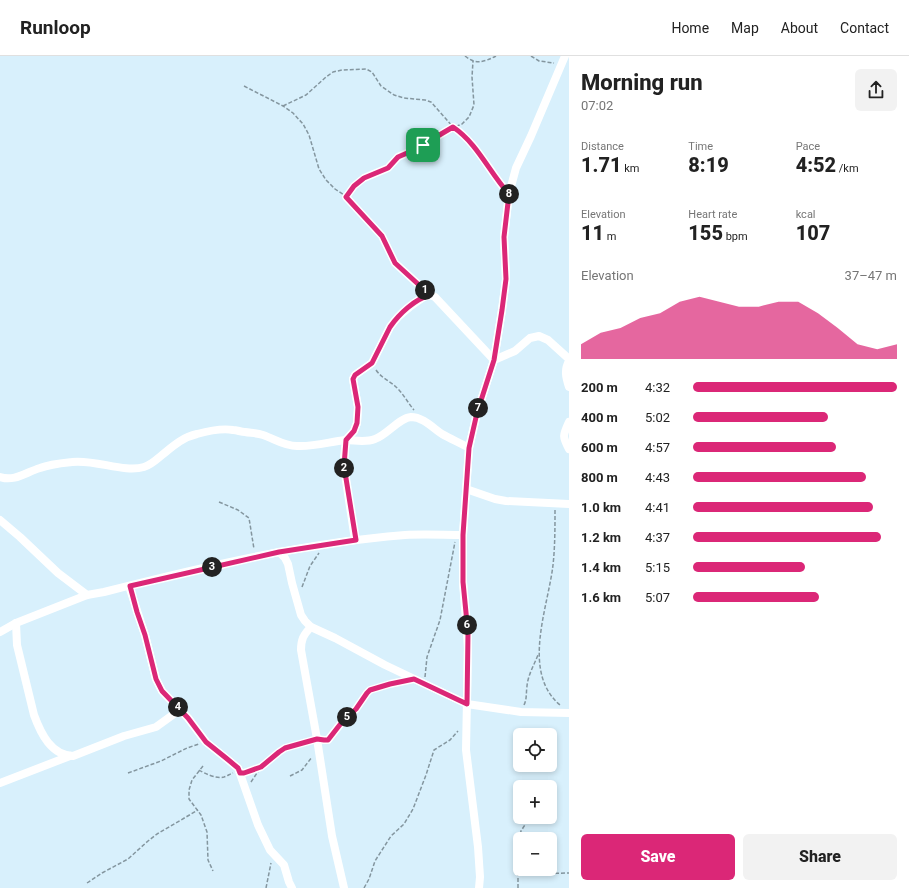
<!DOCTYPE html>
<meta charset="utf-8">
<style>
:root{--surface:#fff;--page:#f2f2f2;--text:#222;--muted:#767676;--line:#e0e0e0;--accent:#db2777}
body{margin:0;font-family:Roboto,sans-serif;background:var(--page);color:var(--text);height:100vh;display:flex;flex-direction:column;font-size:15px;white-space:nowrap}
*{box-sizing:border-box;margin:0}
p{font-size:13px;color:var(--muted)}
.icon{flex:none;width:22px;height:22px;fill:none;stroke:currentColor;stroke-width:2;stroke-linecap:round;stroke-linejoin:round}
.map{position:relative;flex:1;overflow:hidden}
.details{display:flex;flex-direction:column;background:var(--surface);width:340px}
.details>*{flex:none}
.buttons{position:absolute;left:513px;top:672px;display:grid;gap:8px}
.buttons a{display:grid;place-items:center;width:44px;height:44px;border-radius:6px;background:var(--surface);box-shadow:0 2px 6px #0003;font-size:20px}
.pin{position:absolute;display:grid;place-items:center;width:34px;height:34px;color:#fff;margin:-17px;border-radius:8px;box-shadow:0 2px 6px #0006}
.km{position:absolute;width:20px;height:20px;margin:-10px;border-radius:50%;background:#222;color:#fff;font-size:11px;line-height:20px;text-align:center}
.round{display:grid;place-items:center;flex:none;width:42px;height:42px;border-radius:6px;background:var(--page)}
.headline{display:flex;align-items:center;justify-content:space-between;height:68px;padding:0 12px}
h1{font-size:22px;font-weight:800;line-height:30px}
.figures{display:grid;grid-template-columns:repeat(3,1fr);gap:6px;height:68px;padding:4px 12px}
.figures div{display:grid;align-content:center}
.figures b{font-size:20px;font-weight:800}
.figures small{font-size:11px;font-weight:400}
.figures p{font-size:11px}
.chart{height:112px;padding:8px 12px}
.chart p{display:flex;justify-content:space-between}
.chart svg{width:100%;height:72px;margin-top:4px;fill:var(--accent);opacity:.7}
.action{display:flex;gap:8px;margin-top:auto;padding:8px 12px}
.action a{flex:1;height:46px;border-radius:6px;background:var(--accent);color:#fff;font-size:16px;font-weight:800;line-height:46px;text-align:center}
.action a+a{background:var(--page);color:var(--text)}
ul{padding:0 12px;list-style:none;font-size:13px}
li{display:grid;grid-template-columns:64px 48px 1fr;align-items:center;height:30px}
li i{height:10px;border-radius:5px;background:var(--accent)}
header{display:flex;align-items:center;gap:24px;box-sizing:border-box;height:56px;padding:0 20px;background:var(--surface);border-bottom:1px solid var(--line)}
header strong{font-size:19px}
nav{display:flex;gap:22px;margin-inline-start:auto;font-size:14px}
main{display:flex;flex:1;min-height:0}
.map>svg:first-child{display:block}
</style>
<header>
<strong>Runloop</strong>
<nav><a>Home</a><a>Map</a><a>About</a><a>Contact</a></nav>
</header>
<main>
<div class="map">
<svg width="569" height="832" viewBox="0 0 569 832">
<rect width="100%" height="100%" fill="#d8f0fc"/>
<g fill="none" stroke-linecap="round" stroke-linejoin="round">
<g stroke="#84969f" stroke-width="1.5" stroke-dasharray="4 2" stroke-linecap="butt">
<path d="M 465,0 C 476,9 484,6 496,0"/>
<path d="M 531,0 L 539,5 L 554,7"/>
<path d="M 244,30 L 283,50 L 293,57 L 303,68 L 309,79 L 319,113 L 326,124 L 335,133 L 347,141 L 375,171 L 388,190 L 395,207 L 423,232"/>
<path d="M 283,50 L 306,39 L 326,21 L 333,16 L 342,14 L 366,13 L 372,16 L 381,30 L 394,39 L 404,42 L 425,44 L 431,46 L 453,71 L 468,82 L 503,132"/>
<path d="M 347,141 L 355,130 L 364,122 L 388,112 L 398,101 L 423,89 L 450,73 L 462,68 L 469,61 L 474,49 L 472,21 L 473,5"/>
<path d="M 376,314 C 382,323 391,325 398,333 C 404,339 408,347 414,354"/>
<path d="M 219,446 L 238,454 L 249,462 L 254,493"/>
<path d="M 555,454 C 555,472 555,491 553,509 C 548,552 521,616 560,649"/>
<path d="M 302,531 L 310,510 L 319,497"/>
<path d="M 425,621 L 427,601 L 440,564 L 455,486"/>
<path d="M 524,649 C 527,643 526,637 527,630 C 528,619 534,609 538,599"/>
<path d="M 325,684 L 328,683 L 342,666 L 356,653 L 370,634 L 403,626"/>
<path d="M 203,710 L 192,724 L 189,734 L 189,743 L 201,759 L 207,776 L 208,804 L 213,815"/>
<path d="M 199,714 C 205,718 217,723 224,721 C 227,720 230,718 233,717"/>
<path d="M 248,716 C 264,711 267,704 279,695 C 288,689 300,689 309,685"/>
<path d="M 128,717 L 161,705 L 187,692 L 199,688"/>
<path d="M 290,720 L 302,714 L 312,701"/>
<path d="M 251,726 L 261,711"/>
<path d="M 525,727 L 526,731"/>
<path d="M 519,818 L 569,817"/>
<path d="M 87,827 L 102,817 L 128,803 L 148,785 L 157,778 L 198,754"/>
<path d="M 266,832 L 271,807"/>
<path d="M 364,832 L 369,823 L 375,805 L 391,780 L 404,768 L 413,753 L 426,719 L 434,694 L 450,684 L 458,675"/>
<path d="M 518,832 L 518,789 L 521,775 L 530,761"/>
</g>
<g stroke="#fff" stroke-width="8">
<path d="M 569,305 C 564,314 566,322 569,331"/>
<path d="M 569,366 C 563,379 562,380 569,393"/>
<path d="M 0,421 C 15,426 26,416 40,412 C 50,408 62,407 72,406 C 95,403 124,417 144,411 C 151,409 156,404 162,399 C 173,390 183,381 197,378 C 208,375 222,372 233,374 C 237,374 241,376 245,376 C 251,377 257,377 263,379 C 275,383 284,390 297,390 C 313,391 329,386 345,384 C 355,384 365,387 375,383 C 387,379 399,362 411,361 C 423,361 433,372 442,378 C 451,383 460,387 469,392"/>
<path d="M 466,433 L 495,443 L 506,445 L 569,448"/>
<path d="M 0,464 L 20,481 L 58,517 L 87,539"/>
<path d="M 355,484 L 345,418 L 344,401 L 346,384 L 354,375 L 357,367 L 358,351 L 353,323 L 355,319 L 372,307 L 390,271 L 398,261 L 411,250 L 425,240 L 430,239 L 435,241 L 494,304 L 515,295 L 530,282 L 539,280 L 548,284 L 569,303"/>
<path d="M 279,496 L 285,502 L 288,508 L 292,527 L 301,559 L 305,565 L 311,571 L 335,582 L 385,609 L 467,648 L 521,656 L 569,657"/>
<path d="M 129,530 L 145,579 L 156,623 L 162,635 L 188,662 L 206,686 L 238,712 L 258,769 L 270,794 L 284,809 L 289,826 L 292,832"/>
<path d="M 16,567 L 17,589 L 34,659 C 41,678 51,699 73,700 L 124,680 L 156,671 L 174,658 L 182,654"/>
<path d="M 311,571 C 303,579 301,584 301,594 L 317,683 L 332,780 L 344,832"/>
<path d="M 0,576 L 16,567 L 87,539 L 104,536 C 202,511 303,487 405,479 C 424,478 444,479 463,479"/>
<path d="M 0,727 L 70,700"/>
<path d="M 479,832 L 480,821 L 478,791 L 466,694 L 468,592 L 463,526 L 463,479 L 469,392 L 477,357 L 494,304 L 502,254 L 506,223 L 504,181 L 509,138 L 516,112 L 531,80 L 565,0"/>
</g>
</g>
<g fill="none" stroke-linecap="round" stroke-linejoin="round">
<g stroke="#fff" stroke-width="8">
<path id="route" d="M 453,71 C 478,88 489,116 509,138 L 504,181 L 506,223 L 502,254 L 494,304 L 477,357 L 469,392 L 463,479 L 463,526 L 468,577 L 467,648 L 414,623 L 390,628 L 370,634 L 367,637 L 356,653 L 342,666 L 328,684 L 324,684 L 317,683 L 285,692 L 279,696 L 261,711 L 244,717 L 240,717 L 238,712 L 226,702 L 206,686 L 188,662 L 162,635 L 156,623 L 145,579 L 137,556 L 130,530 L 279,496 L 356,484 L 344,410 L 346,384 L 354,375 L 357,367 L 358,351 L 353,323 L 355,319 L 372,307 L 390,271 C 399,258 415,243 430,239 L 395,207 L 382,180 L 346,141 L 354,130 L 364,122 L 388,112 L 398,101 L 414,94 Z"/>
</g>
<use href="#route" stroke="#db2777" stroke-width="5"/>
</g>
</svg>
<div class="buttons">
<a><svg class="icon" aria-label="locate" viewBox="0 0 24 24"><circle cx="12" cy="12" r="6"/><path d="M12 2v4M12 18v4M2 12h4M18 12h4"/></svg></a>
<a>+</a>
<a>−</a>
</div>
<div class="pin" style="left:423px;top:89px;background:#1e9e55"><svg class="icon" aria-label="arrive" viewBox="0 0 24 24"><path d="M6 21V4h12l-3 4 3 4H6"/></svg></div>
<b class="km" style="left:425px;top:234px">1</b>
<b class="km" style="left:344px;top:412px">2</b>
<b class="km" style="left:212px;top:511px">3</b>
<b class="km" style="left:178px;top:651px">4</b>
<b class="km" style="left:347px;top:661px">5</b>
<b class="km" style="left:467px;top:569px">6</b>
<b class="km" style="left:478px;top:352px">7</b>
<b class="km" style="left:509px;top:138px">8</b>
</div>
<section class="details">
<div class="headline"><div><h1>Morning run</h1><p>07:02</p></div><a class="round"><svg class="icon" aria-label="share" viewBox="0 0 24 24"><path d="M12 15V3M7 8l5-5 5 5M5 13v7h14v-7"/></svg></a></div>
<div class="figures">
<div><p>Distance</p><b>1.71<small> km</small></b></div>
<div><p>Time</p><b>8:19</b></div>
<div><p>Pace</p><b>4:52<small> /km</small></b></div>
</div>
<div class="figures">
<div><p>Elevation</p><b>11<small> m</small></b></div>
<div><p>Heart rate</p><b>155<small> bpm</small></b></div>
<div><p>kcal</p><b>107</b></div>
</div>
<div class="chart"><p><span>Elevation</span>37–47 m</p>
<svg viewBox="0 0 160 44" preserveAspectRatio="none"><path d="M0 44V35L10 28L20 25L30 19L40 16L50 9L60 6L70 9L80 12L90 12L100 9L110 9L120 16L130 25L140 35L150 38L160 35V44z"/></svg>
</div>
<ul>
<li><b>200 m</b>4:32<i style="width:100%"></i></li>
<li><b>400 m</b>5:02<i style="width:66%"></i></li>
<li><b>600 m</b>4:57<i style="width:70%"></i></li>
<li><b>800 m</b>4:43<i style="width:85%"></i></li>
<li><b>1.0 km</b>4:41<i style="width:88%"></i></li>
<li><b>1.2 km</b>4:37<i style="width:92%"></i></li>
<li><b>1.4 km</b>5:15<i style="width:55%"></i></li>
<li><b>1.6 km</b>5:07<i style="width:62%"></i></li>
</ul>
<div class="action"><a>Save</a><a>Share</a></div>
</section>
</main>
